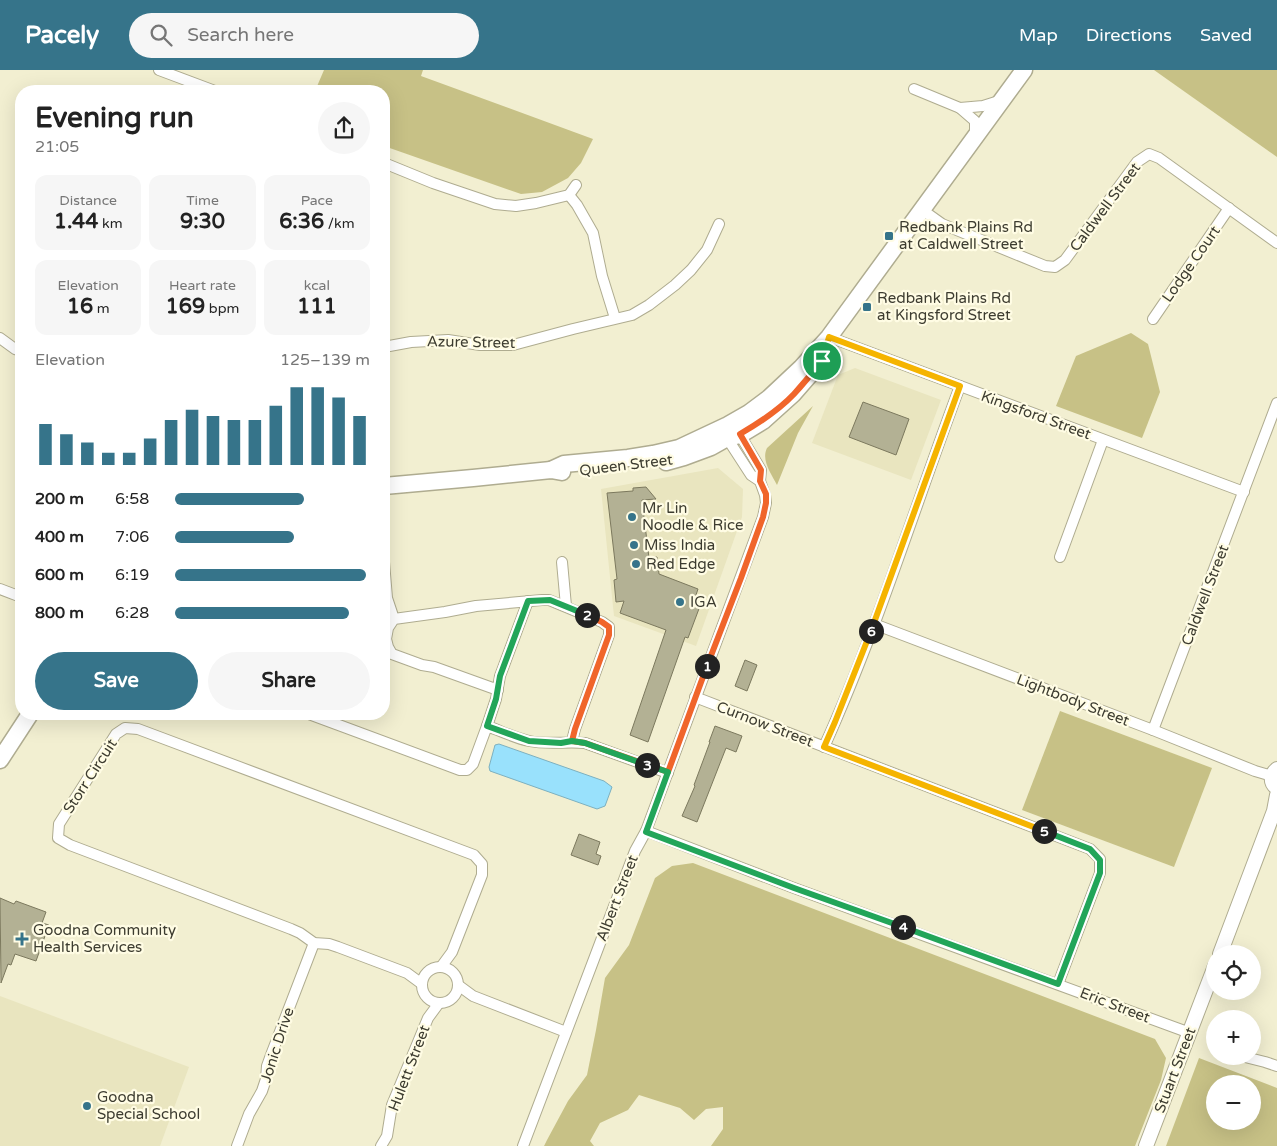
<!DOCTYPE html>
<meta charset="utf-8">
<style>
:root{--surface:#fff;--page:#f6f6f6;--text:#222;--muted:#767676;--accent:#36748a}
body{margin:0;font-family:"Varela Round",sans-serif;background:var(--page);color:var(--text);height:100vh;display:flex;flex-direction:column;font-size:19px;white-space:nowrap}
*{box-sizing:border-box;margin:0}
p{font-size:16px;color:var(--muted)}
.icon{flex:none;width:28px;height:28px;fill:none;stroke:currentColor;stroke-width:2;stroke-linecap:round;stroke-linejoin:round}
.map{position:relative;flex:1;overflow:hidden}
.details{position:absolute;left:15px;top:15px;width:375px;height:635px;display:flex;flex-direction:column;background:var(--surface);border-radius:20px;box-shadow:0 5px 20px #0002}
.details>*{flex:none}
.controls{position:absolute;left:1206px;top:875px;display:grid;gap:10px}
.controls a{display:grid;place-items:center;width:55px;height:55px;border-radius:50%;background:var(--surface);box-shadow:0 5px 20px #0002;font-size:25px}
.pin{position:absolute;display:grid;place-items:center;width:42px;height:42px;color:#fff;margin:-21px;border:2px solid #fff;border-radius:50%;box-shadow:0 1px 5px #0007}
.km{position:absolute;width:25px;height:25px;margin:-12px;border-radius:50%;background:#222;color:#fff;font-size:14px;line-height:25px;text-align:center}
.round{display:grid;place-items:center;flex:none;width:52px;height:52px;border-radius:26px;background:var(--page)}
.head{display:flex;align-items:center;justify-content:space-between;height:85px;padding:0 20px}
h1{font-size:28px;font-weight:800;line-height:38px}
.metrics{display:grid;grid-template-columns:repeat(3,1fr);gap:8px;height:85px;padding:5px 20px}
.metrics div{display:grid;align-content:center;border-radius:12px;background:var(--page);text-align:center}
.metrics b{font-size:21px;font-weight:800}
.metrics small{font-size:14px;font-weight:400}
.metrics p{font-size:14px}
.chart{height:140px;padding:10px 20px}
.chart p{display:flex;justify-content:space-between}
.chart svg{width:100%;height:90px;margin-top:5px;stroke:var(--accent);stroke-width:6}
.primary-button{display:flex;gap:10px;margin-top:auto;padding:10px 20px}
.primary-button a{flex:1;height:58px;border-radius:30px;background:var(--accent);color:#fff;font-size:20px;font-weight:800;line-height:58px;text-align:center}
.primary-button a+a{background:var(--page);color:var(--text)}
ul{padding:0 20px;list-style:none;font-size:16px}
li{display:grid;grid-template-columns:80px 60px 1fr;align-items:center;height:38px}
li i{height:12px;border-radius:6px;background:var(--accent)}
header{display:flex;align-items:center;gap:30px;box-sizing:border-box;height:70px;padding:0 25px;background:var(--accent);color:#fff}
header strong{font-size:24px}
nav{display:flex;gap:28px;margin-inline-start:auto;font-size:18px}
.search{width:350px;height:45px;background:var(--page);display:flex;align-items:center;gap:12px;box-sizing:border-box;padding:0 18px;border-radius:28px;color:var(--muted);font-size:19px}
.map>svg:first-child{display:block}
</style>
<header>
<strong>Pacely</strong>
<div class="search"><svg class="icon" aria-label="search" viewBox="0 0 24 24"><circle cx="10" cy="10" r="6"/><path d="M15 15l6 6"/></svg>Search here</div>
<nav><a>Map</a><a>Directions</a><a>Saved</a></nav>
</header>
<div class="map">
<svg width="1277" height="1076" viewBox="0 0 1277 1076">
<rect width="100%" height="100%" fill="#f2efd1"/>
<g fill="#e9e5bf">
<path d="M 855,298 L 941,330 L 911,410 L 812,373 L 838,305 Z"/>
<path d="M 718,398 L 743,419 L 742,447 L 696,576 L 614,546 L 601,419 Z"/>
<path d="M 0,926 L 189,997 L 160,1076 L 0,1076 Z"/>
</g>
<g fill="#c7c186" fill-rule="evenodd">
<path d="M 324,0 L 423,0 L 421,6 L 593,69 L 581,93 L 568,108 L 542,122 L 521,124 L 384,76 L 384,21 L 315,21 Z"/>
<path d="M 1154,0 L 1277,0 L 1277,87 Z"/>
<path d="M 1131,263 L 1148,274 L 1160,322 L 1142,368 L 1056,336 L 1076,286 Z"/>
<path d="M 813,336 L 798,363 L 777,415 C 771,403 761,390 767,378 Z"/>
<path d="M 1060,641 L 1212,698 L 1174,797 L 1022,740 Z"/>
<path d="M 693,793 L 1155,969 L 1166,988 L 1161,1010 L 1135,1076 L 711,1076 L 723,1059 L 723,1037 L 706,1039 L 694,1050 L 680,1038 L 639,1025 L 628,1040 L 600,1053 L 590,1071 L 594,1076 L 544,1076 L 547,1070 L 568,1031 L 587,1005 L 596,960 L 605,908 L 629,875 L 655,808 L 672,796 Z"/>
<path d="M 1199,988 L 1277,1018 L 1277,1076 L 1166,1076 ZM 1215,1014 L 1252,1014 L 1252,1051 L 1215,1051 Z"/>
</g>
<path fill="#99e1fc" stroke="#7db0bf" d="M 499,674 L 604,711 L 612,717 L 605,736 L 597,739 L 490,701 L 489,697 L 495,675 Z"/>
<g fill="#b3b194" stroke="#7c795e">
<path d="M 863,332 L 909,349 L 896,385 L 849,367 Z"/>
<path d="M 646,417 L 656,429 L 642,430 L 649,488 L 657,487 L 659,504 L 698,519 L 693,534 L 700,536 L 688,568 L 685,567 L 648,672 L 630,665 L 666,560 L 620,543 L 624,531 L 616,532 L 614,510 L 617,509 L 607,423 L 633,421 L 633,418 Z"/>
<path d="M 745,590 L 757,595 L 747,621 L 735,616 Z"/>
<path d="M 715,656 L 742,666 L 736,682 L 726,678 L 697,752 L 682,746 L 695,716 L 694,715 L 710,672 L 709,672 Z"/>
<path d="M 579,764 L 600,772 L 596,784 L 601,786 L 598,795 L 571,785 Z"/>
<path d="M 0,828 L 14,834 L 16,831 L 46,842 L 42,853 L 49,855 L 36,891 L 15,884 L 11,895 L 8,894 L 1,913 Z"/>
</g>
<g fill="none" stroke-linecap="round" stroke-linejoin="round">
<g stroke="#afac90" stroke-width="12">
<g id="street">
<path d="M 159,0 L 215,21"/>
<path d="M 914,19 L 960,38"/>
<path d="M 975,66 L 975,51 L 960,38 L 983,36 L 1002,30"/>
<path d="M 384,93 L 433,113 L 495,134 L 516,136 L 536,133 L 569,125 L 576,115"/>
<path d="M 569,125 L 577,135 L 593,163 L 602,206 L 615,248"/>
<path d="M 921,139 L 942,154 L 1045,196 L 1055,197 L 1065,190 L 1137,92 L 1149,84 L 1159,88 L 1277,173"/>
<path d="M 1153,249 L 1229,138"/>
<path d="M 829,267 L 1244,422"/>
<path d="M 0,268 L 15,279 L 21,281"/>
<path d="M 384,277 L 411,272 L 448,270 L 480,275 L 513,275 L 573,259 L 632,245 L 649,235 L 675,215 L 691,200 L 707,180 L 719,154"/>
<path d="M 727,364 L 727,368 L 751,405 L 760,411"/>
<path d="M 1060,487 L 1103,370"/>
<path d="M 384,492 L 387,528 L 394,549"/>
<path d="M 562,492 L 566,536"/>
<path d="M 0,519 L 21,527"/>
<path d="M 874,554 L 1153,660 L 1255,701 L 1272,706"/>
<path d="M 498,620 L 434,597 L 422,595 L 392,584 L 388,577 L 386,569 L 388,558 L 394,549 L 445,542 L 476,536 L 542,530 L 549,530 L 602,552 L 609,557 L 609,565 L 575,659 L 572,671"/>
<path d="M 695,627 L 1090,779 L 1100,789 L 1100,803 L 1058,914"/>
<path d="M 309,644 L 460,700 L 467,700 L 473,694 L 487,656 C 501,661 515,668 529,671 C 548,675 567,671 585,673 L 668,703"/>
<path d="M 487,656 L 496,629 L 500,606 L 528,531"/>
<path d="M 1153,660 L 1277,333"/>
<path d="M 824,677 C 877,560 915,436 960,316"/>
<path d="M 646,761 L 794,818 L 1190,963"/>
<circle cx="440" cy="915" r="18"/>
<path d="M 422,914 L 407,903 L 338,877 L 329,874 L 314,873 L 300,863 L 291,859 L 70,775 L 58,768 L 59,754 L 116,664 L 125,658 L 138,659 L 474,785 L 482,794 L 482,805 L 452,882 L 441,897"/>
<path d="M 458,915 L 473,926 L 566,962"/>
<path d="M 1245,987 L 1265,992 L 1277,996"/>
<path d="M 237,1076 L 249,1044 L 262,1021 L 266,1009 L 267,996 L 271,985 L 314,873"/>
<path d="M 381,1076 L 387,1066 L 392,1035 L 428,948 L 439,933"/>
<path d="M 523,1076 L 635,781 L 646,761 L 763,447 L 766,433 L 765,425 L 760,411 L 761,400 L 740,365 L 737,362"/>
</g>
</g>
<g stroke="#afac90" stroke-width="16">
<g id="secondary">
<path d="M 1277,699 C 1270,705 1270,713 1277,718"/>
<path d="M 1220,884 L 1274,741 L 1277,725"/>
<path d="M 1146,1076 L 1215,896"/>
</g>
</g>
<g stroke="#afac90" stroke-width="19">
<g id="primary">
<path d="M 666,392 L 684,387 L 711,377 L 727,368 L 740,365 L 763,351 L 793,324 L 820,293"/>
<path d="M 551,400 L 564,394 L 628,388 L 653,384 L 679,378 L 728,355 L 749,343 L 769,328 L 801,298 L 829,267 L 1024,0"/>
<path d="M 384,416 L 473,408 L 551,400 L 562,402"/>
<path d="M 0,690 L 30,644"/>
</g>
</g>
<use href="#street" stroke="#fff" stroke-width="10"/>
<use href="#secondary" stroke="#fff" stroke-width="14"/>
<use href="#primary" stroke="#fff" stroke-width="16"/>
</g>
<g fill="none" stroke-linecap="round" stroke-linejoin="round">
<g stroke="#fff" stroke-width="10">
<path id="split-1" d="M 707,596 L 741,508 L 763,447 L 766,433 L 766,424 L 760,411 L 761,400 L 740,364 C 759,353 778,341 794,324 C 804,313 813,302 822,291"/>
</g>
<g stroke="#fff" stroke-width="10">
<path id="split-2" d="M 587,545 L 602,552 L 609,557 L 609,565 L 575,659 L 572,671 L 585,673 L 668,702 L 707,596"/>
</g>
<g stroke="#fff" stroke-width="10">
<path id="split-3" d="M 587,545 L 550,530 L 528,531 L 500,606 L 496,629 L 487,656 L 529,671 L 561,673 L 572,671 L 585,673 L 647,695"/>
</g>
<g stroke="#fff" stroke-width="10">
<path id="split-4" d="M 647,695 L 668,702 L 646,762 L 794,818 L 903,857"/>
</g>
<g stroke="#fff" stroke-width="10">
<path id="split-5" d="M 903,857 L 1058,914 L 1100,803 L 1100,790 L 1090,779 L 1044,761"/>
</g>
<g stroke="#fff" stroke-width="10">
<path id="split-6" d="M 871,561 L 835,652 L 824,677 L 1044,761"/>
</g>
<g stroke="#fff" stroke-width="10">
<path id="split-7" d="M 822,291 L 829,267 L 960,316 L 871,561"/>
</g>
<use href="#split-1" stroke="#f0652b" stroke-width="6"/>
<use href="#split-2" stroke="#f0652b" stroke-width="6"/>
<use href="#split-3" stroke="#22a559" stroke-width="6"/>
<use href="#split-4" stroke="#22a559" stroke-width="6"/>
<use href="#split-5" stroke="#22a559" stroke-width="6"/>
<use href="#split-6" stroke="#f5b400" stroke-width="6"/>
<use href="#split-7" stroke="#f5b400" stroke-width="6"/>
</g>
<g fill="#36748a" stroke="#fffce4" stroke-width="2">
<rect x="884" y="161" width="10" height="10" rx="2.5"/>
<rect x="862" y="232" width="10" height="10" rx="2.5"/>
<circle cx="632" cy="447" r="5"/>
<circle cx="634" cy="475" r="5"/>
<circle cx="636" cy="494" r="5"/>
<circle cx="680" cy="532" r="5"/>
<path d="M19.5 861.5h5v5h5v5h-5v5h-5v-5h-5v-5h5z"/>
<circle cx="87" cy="1036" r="5"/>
</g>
<g text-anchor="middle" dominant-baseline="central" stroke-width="4.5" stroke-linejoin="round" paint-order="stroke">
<g font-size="15" fill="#3d3c30" stroke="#fffce4">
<text transform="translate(1105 137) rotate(-53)">Caldwell Street</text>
<text transform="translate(1191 194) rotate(-55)">Lodge Court</text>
<text transform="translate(471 272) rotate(1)">Azure Street</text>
<text transform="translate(1036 345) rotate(20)">Kingsford Street</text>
<text transform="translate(626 395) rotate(-7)">Queen Street</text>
<text transform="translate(1205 525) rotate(-69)">Caldwell Street</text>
<text transform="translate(1073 630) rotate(21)">Lightbody Street</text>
<text transform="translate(765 654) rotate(21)">Curnow Street</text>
<text transform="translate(90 706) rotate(-57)">Storr Circuit</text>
<text transform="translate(617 828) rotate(-69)">Albert Street</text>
<text transform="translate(1115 935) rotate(21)">Eric Street</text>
<text transform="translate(277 975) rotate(-72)">Jonic Drive</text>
<text transform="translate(409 998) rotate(-69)">Hulett Street</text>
<text transform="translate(1175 1000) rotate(-69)">Stuart Street</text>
</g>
<g font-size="15" fill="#3d3c30" stroke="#fffce4" text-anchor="start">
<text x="899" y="157">Redbank Plains Rd<tspan x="899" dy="17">at Caldwell Street</tspan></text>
<text x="877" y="228">Redbank Plains Rd<tspan x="877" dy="17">at Kingsford Street</tspan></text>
<text x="642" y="438">Mr Lin<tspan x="642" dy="17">Noodle &amp; Rice</tspan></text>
<text x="644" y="475">Miss India</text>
<text x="646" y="494">Red Edge</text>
<text x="690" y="532">IGA</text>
<text x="33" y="860">Goodna Community<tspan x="33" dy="17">Health Services</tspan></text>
<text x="97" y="1027">Goodna<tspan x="97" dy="17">Special School</tspan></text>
</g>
</g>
</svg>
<div class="controls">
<a><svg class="icon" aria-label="locate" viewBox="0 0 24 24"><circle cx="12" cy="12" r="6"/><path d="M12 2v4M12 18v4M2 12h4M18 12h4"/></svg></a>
<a>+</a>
<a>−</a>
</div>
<div class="pin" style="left:822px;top:291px;background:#1e9e55"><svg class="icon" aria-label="arrive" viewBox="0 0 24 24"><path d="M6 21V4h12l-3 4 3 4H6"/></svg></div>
<b class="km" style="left:707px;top:596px">1</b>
<b class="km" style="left:587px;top:545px">2</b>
<b class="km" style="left:647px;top:695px">3</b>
<b class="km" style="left:903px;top:857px">4</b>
<b class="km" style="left:1044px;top:761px">5</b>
<b class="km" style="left:871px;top:561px">6</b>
<section class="details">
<div class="head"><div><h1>Evening run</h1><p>21:05</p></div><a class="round"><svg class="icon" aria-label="share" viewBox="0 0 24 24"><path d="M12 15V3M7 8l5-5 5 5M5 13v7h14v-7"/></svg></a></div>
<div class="metrics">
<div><p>Distance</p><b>1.44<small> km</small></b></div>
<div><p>Time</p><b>9:30</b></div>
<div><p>Pace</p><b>6:36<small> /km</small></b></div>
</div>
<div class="metrics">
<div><p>Elevation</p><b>16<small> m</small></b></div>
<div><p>Heart rate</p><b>169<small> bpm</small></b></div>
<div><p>kcal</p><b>111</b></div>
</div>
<div class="chart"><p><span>Elevation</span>125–139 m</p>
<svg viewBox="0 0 160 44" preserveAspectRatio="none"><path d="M5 44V24M15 44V29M25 44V33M35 44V38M45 44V38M55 44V31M65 44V22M75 44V17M85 44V20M95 44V22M105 44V22M115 44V15M125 44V6M135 44V6M145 44V11M155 44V20"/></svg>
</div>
<ul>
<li><b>200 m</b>6:58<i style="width:66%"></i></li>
<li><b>400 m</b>7:06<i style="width:61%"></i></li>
<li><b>600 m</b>6:19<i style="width:98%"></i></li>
<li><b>800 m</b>6:28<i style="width:89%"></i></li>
</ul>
<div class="primary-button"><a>Save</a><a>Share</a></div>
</section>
</div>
